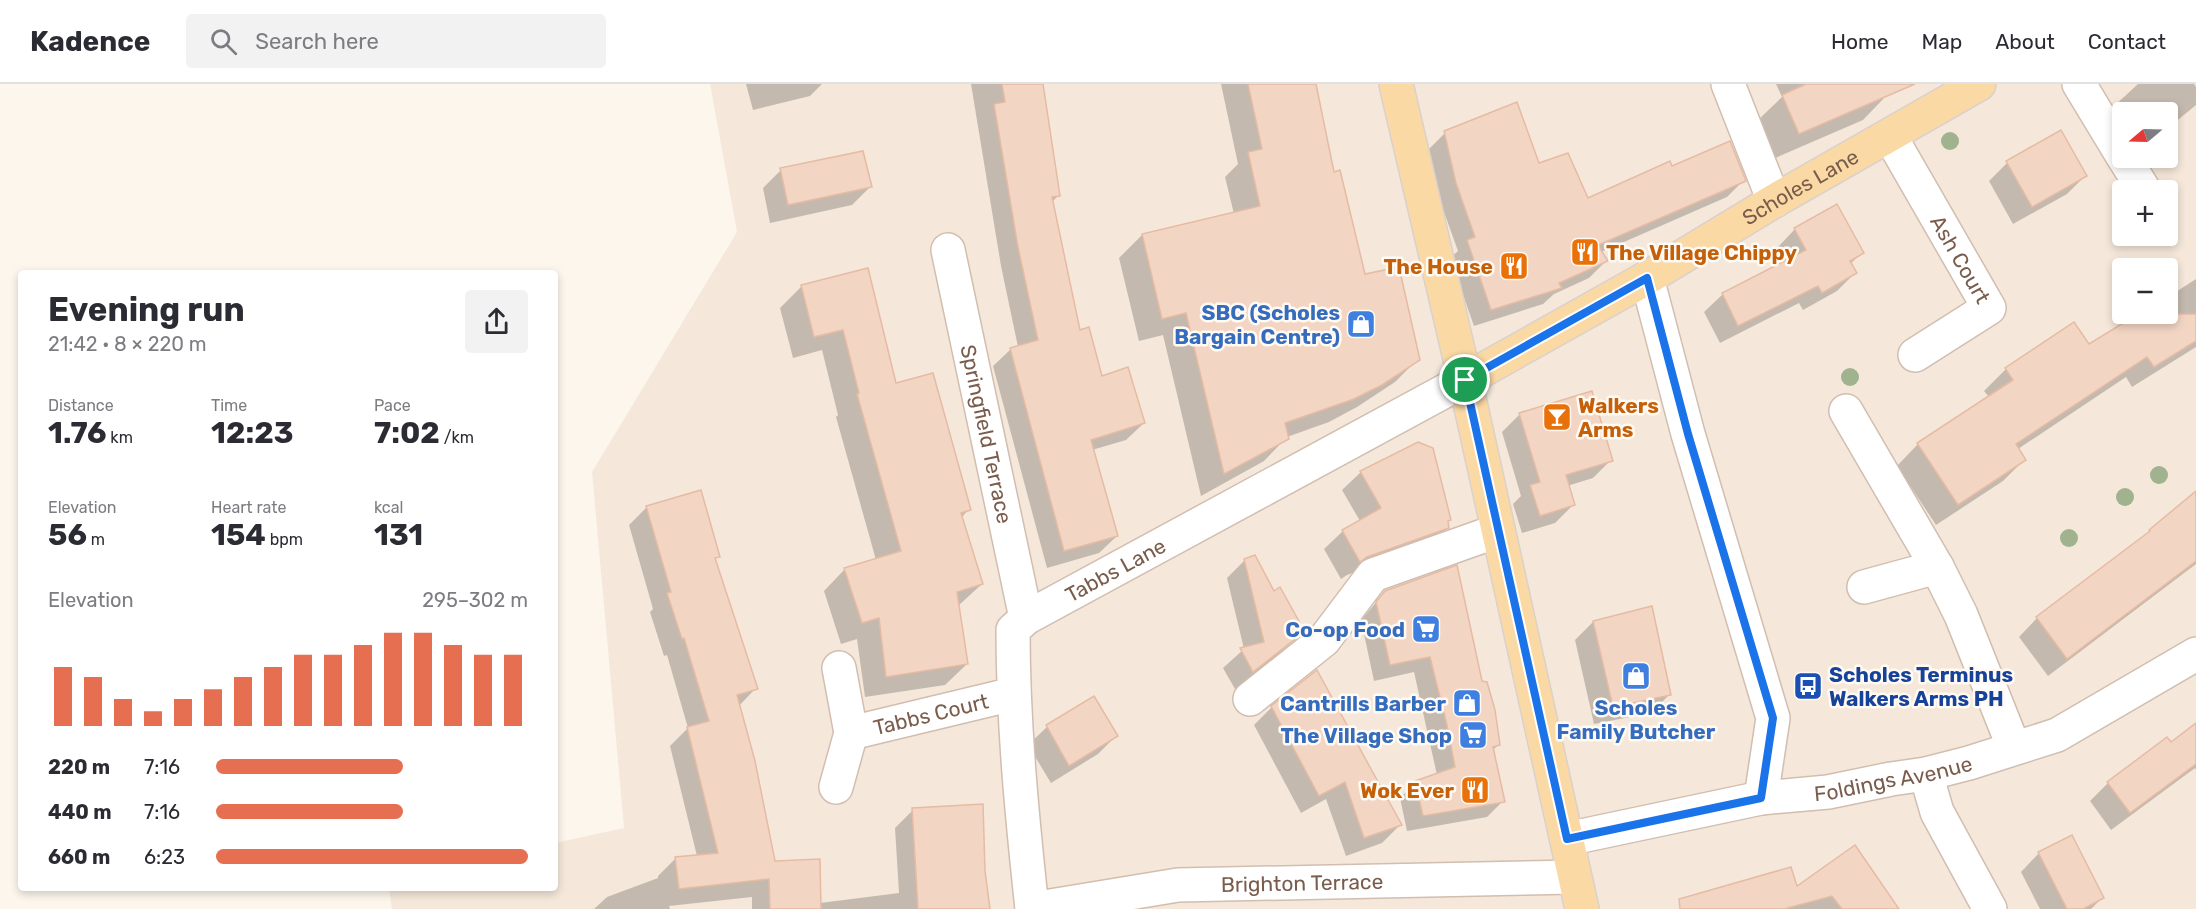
<!DOCTYPE html>
<meta charset="utf-8">
<style>
:root{--surface:#fff;--page:#f2f2f3;--text:#2b2b33;--muted:#7c7c81;--line:#e1e1e2;--accent:#e76f51}
body{margin:0;font-family:Rubik,sans-serif;background:var(--page);color:var(--text);height:100vh;display:flex;flex-direction:column;font-size:22px;white-space:nowrap}
*{box-sizing:border-box;margin:0}
p{font-size:20px;color:var(--muted)}
.icon{flex:none;width:33px;height:33px;fill:none;stroke:currentColor;stroke-width:2;stroke-linecap:round;stroke-linejoin:round}
.map{position:relative;flex:1;overflow:hidden}
.drawer{position:absolute;left:18px;top:186px;width:540px;height:621px;display:flex;flex-direction:column;background:var(--surface);border-radius:6px;box-shadow:0 3px 9px #0003}
.drawer>*{flex:none}
.needle{width:39px;rotate:251deg}
.tools{position:absolute;left:2112px;top:18px;display:grid;gap:12px}
.tools a{display:grid;place-items:center;width:66px;height:66px;border-radius:6px;background:var(--surface);box-shadow:0 3px 9px #0003;font-size:30px}
.pin{position:absolute;display:grid;place-items:center;width:51px;height:51px;color:#fff;margin:-26px;border:3px solid #fff;border-radius:50%;box-shadow:0 2px 6px #0007}
.round{display:grid;place-items:center;flex:none;width:63px;height:63px;border-radius:6px;background:var(--page)}
.head{display:flex;align-items:center;justify-content:space-between;height:102px;padding:0 30px}
h1{font-size:33px;font-weight:700;line-height:45px}
.figures{display:grid;grid-template-columns:repeat(3,1fr);gap:9px;height:102px;padding:6px 30px}
.figures div{display:grid;align-content:center}
.figures b{font-size:30px;font-weight:700}
.figures small{font-size:16px;font-weight:400}
.figures p{font-size:16px}
.chart{height:168px;padding:12px 30px}
.chart p{display:flex;justify-content:space-between}
.chart svg{width:100%;height:108px;margin-top:6px;stroke:var(--accent);stroke-width:6}
ul{padding:0 30px;list-style:none;font-size:20px}
li{display:grid;grid-template-columns:96px 72px 1fr;align-items:center;height:45px}
li i{height:15px;border-radius:8px;background:var(--accent)}
header{display:flex;align-items:center;gap:36px;box-sizing:border-box;height:84px;padding:0 30px;background:var(--surface);border-bottom:2px solid var(--line)}
header strong{font-size:28px}
nav{display:flex;gap:33px;margin-inline-start:auto;font-size:21px}
.search{width:420px;height:54px;background:var(--page);display:flex;align-items:center;gap:15px;box-sizing:border-box;padding:0 21px;border-radius:6px;color:var(--muted);font-size:22px}
.map>svg:first-child{display:block}
</style>
<header>
<strong>Kadence</strong>
<div class="search"><svg class="icon" aria-label="search" viewBox="0 0 24 24"><circle cx="10" cy="10" r="6"/><path d="M15 15l6 6"/></svg>Search here</div>
<nav><a>Home</a><a>Map</a><a>About</a><a>Contact</a></nav>
</header>
<div class="map">
<svg width="2196" height="825" viewBox="0 0 2196 825">
<rect width="100%" height="100%" fill="#fdf6ec"/>
<path fill="#f5e8da" fill-rule="evenodd" d="M 710,0 L 2196,0 L 2196,825 L 392,825 L 389,804 L 555,804 L 555,759 L 624,744 L 592,388 L 737,148 ZM 2122,28 L 2168,28 L 2168,74 L 2122,74 ZM 2122,106 L 2168,106 L 2168,152 L 2122,152 ZM 2122,184 L 2168,184 L 2168,230 L 2122,230 Z"/>
<g fill="#0003">
<path d="M 746,0 L 822,0 L 810,12 L 753,26 Z"/>
<path d="M 971,0 L 1041,0 L 1059,111 L 1051,119 L 1079,248 L 1101,293 L 1144,339 L 1126,356 L 1092,366 L 1117,452 L 1099,469 L 1047,484 L 993,282 L 1011,265 L 1018,263 L 1001,182 Z"/>
<path d="M 1221,0 L 1314,0 L 1333,90 L 1364,192 L 1418,275 L 1395,298 L 1357,323 L 1329,338 L 1287,353 L 1264,377 L 1201,412 L 1163,251 L 1139,257 L 1119,174 L 1142,151 L 1234,130 L 1225,93 L 1238,80 Z"/>
<path d="M 1776,0 L 1884,0 L 1888,10 L 1863,36 L 1773,75 L 1757,37 L 1782,13 Z"/>
<path d="M 2138,0 L 2194,0 L 2196,3 L 2196,21 L 2168,44 L 2168,28 L 2122,28 L 2122,40 L 2112,24 Z"/>
<path d="M 1445,49 L 1539,81 L 1587,116 L 1671,84 L 1744,96 L 1727,113 L 1601,168 L 1606,177 L 1589,194 L 1554,210 L 1543,220 L 1474,242 L 1450,174 L 1458,167 L 1440,117 L 1428,66 Z"/>
<path d="M 2007,79 L 2085,92 L 2067,110 L 2013,140 L 1989,97 Z"/>
<path d="M 781,86 L 870,103 L 852,121 L 770,139 L 763,104 Z"/>
<path d="M 1837,122 L 1862,169 L 1850,180 L 1855,189 L 1837,207 L 1803,226 L 1799,219 L 1720,259 L 1704,228 L 1723,210 L 1785,179 L 1777,164 L 1795,145 Z"/>
<path d="M 2196,195 L 2196,263 L 2132,303 L 2126,293 L 2018,365 L 2025,375 L 2003,397 L 1936,441 L 1897,382 L 1918,360 L 1989,313 L 1984,307 L 2006,285 L 2074,240 L 2089,262 L 2141,230 L 2168,230 L 2168,213 Z"/>
<path d="M 802,202 L 895,301 L 969,425 L 961,434 L 982,500 L 958,522 L 967,580 L 945,601 L 865,613 L 857,555 L 841,560 L 824,507 L 845,485 L 876,476 L 836,333 L 838,331 L 822,266 L 793,274 L 780,224 Z"/>
<path d="M 1520,330 L 1611,376 L 1593,394 L 1567,402 L 1573,421 L 1555,439 L 1522,449 L 1513,420 L 1521,412 L 1502,348 Z"/>
<path d="M 1418,359 L 1450,435 L 1447,439 L 1448,444 L 1429,462 L 1347,491 L 1341,495 L 1324,465 L 1343,447 L 1360,437 L 1342,406 L 1361,388 Z"/>
<path d="M 2196,409 L 2196,480 L 2048,592 L 2019,553 L 2037,534 L 2139,458 Z"/>
<path d="M 647,423 L 718,472 L 714,476 L 756,604 L 738,623 L 774,778 L 820,819 L 899,809 L 895,744 L 913,726 L 984,788 L 989,825 L 752,825 L 752,813 L 669,822 L 670,825 L 594,825 L 607,813 L 658,794 L 658,792 L 676,774 L 697,772 L 670,662 L 688,644 L 667,571 L 664,572 L 650,528 L 653,525 L 629,441 Z"/>
<path d="M 1245,476 L 1298,539 L 1293,544 L 1297,552 L 1279,570 L 1235,605 L 1223,584 L 1244,565 L 1227,494 Z"/>
<path d="M 1385,508 L 1481,598 L 1499,660 L 1492,667 L 1503,717 L 1487,733 L 1407,747 L 1400,714 L 1416,698 L 1437,691 L 1414,588 L 1374,597 L 1361,536 Z"/>
<path d="M 1593,538 L 1669,611 L 1651,629 L 1594,640 L 1575,556 Z"/>
<path d="M 1093,614 L 1116,652 L 1098,670 L 1051,699 L 1028,661 L 1047,643 Z"/>
<path d="M 1272,623 L 1400,741 L 1382,759 L 1346,772 L 1326,715 L 1301,729 L 1254,641 Z"/>
<path d="M 2196,641 L 2196,686 L 2195,684 L 2111,746 L 2090,717 L 2108,699 L 2167,655 L 2171,661 Z"/>
<path d="M 2039,769 L 2102,814 L 2091,825 L 2040,825 L 2021,788 Z"/>
<path d="M 1796,805 L 1897,825 L 1704,825 Z"/>
</g>
<g fill="#f3d5c3" stroke="#e6bba3" stroke-width="1.5">
<path d="M 1002,0 L 1043,0 L 1060,112 L 1052,113 L 1080,246 L 1089,243 L 1102,292 L 1128,283 L 1145,339 L 1091,356 L 1118,452 L 1064,467 L 1010,264 L 1038,256 L 1018,163 L 994,20 L 1005,18 Z"/>
<path d="M 1248,0 L 1316,0 L 1334,88 L 1340,86 L 1365,190 L 1399,183 L 1420,276 L 1382,301 L 1354,315 L 1285,339 L 1289,355 L 1224,390 L 1186,229 L 1162,235 L 1142,150 L 1260,122 L 1248,68 L 1262,65 Z"/>
<path d="M 1806,0 L 1915,0 L 1799,50 L 1782,11 Z"/>
<path d="M 1517,18 L 1539,79 L 1568,69 L 1588,114 L 1670,77 L 1672,82 L 1730,57 L 1746,97 L 1598,161 L 1608,177 L 1559,199 L 1562,204 L 1491,226 L 1467,156 L 1475,153 L 1456,99 L 1444,47 Z"/>
<path d="M 2061,46 L 2087,92 L 2032,123 L 2006,77 Z"/>
<path d="M 863,67 L 872,103 L 788,121 L 780,84 Z"/>
<path d="M 1837,120 L 1864,169 L 1850,177 L 1857,189 L 1822,209 L 1818,202 L 1738,242 L 1722,209 L 1806,166 L 1794,144 Z"/>
<path d="M 868,184 L 896,299 L 933,289 L 971,426 L 961,429 L 983,500 L 957,508 L 968,580 L 886,593 L 879,534 L 862,539 L 844,484 L 901,467 L 857,310 L 859,309 L 843,246 L 814,253 L 801,201 Z"/>
<path d="M 2138,230 L 2196,230 L 2196,257 L 2154,283 L 2147,273 L 2016,360 L 2026,376 L 1958,421 L 1917,359 L 2013,296 L 2005,284 L 2074,238 L 2089,260 Z"/>
<path d="M 1592,307 L 1613,377 L 1566,391 L 1575,421 L 1540,432 L 1530,401 L 1540,398 L 1519,329 Z"/>
<path d="M 1418,358 L 1433,364 L 1451,436 L 1448,437 L 1449,444 L 1367,473 L 1360,478 L 1342,446 L 1381,424 L 1360,387 Z"/>
<path d="M 701,406 L 720,473 L 715,474 L 758,605 L 737,611 L 755,677 L 775,777 L 820,775 L 821,825 L 770,825 L 769,795 L 679,805 L 675,773 L 718,769 L 687,643 L 709,637 L 684,554 L 682,555 L 667,509 L 671,508 L 646,422 Z"/>
<path d="M 2196,407 L 2196,477 L 2067,575 L 2036,533 L 2150,447 L 2149,446 Z"/>
<path d="M 1255,471 L 1274,507 L 1280,503 L 1300,539 L 1294,543 L 1299,552 L 1253,588 L 1240,564 L 1264,558 L 1244,475 Z"/>
<path d="M 1457,481 L 1482,597 L 1487,598 L 1495,626 L 1500,661 L 1493,663 L 1505,718 L 1423,732 L 1415,697 L 1455,683 L 1447,641 L 1430,573 L 1390,581 L 1376,518 L 1385,507 Z"/>
<path d="M 1652,522 L 1671,611 L 1613,623 L 1593,537 Z"/>
<path d="M 1317,586 L 1371,685 L 1402,741 L 1364,754 L 1345,698 L 1319,712 L 1271,622 Z"/>
<path d="M 1094,612 L 1118,652 L 1069,682 L 1046,641 Z"/>
<path d="M 2196,639 L 2196,680 L 2130,729 L 2107,698 L 2167,653 L 2171,658 Z"/>
<path d="M 983,720 L 985,787 L 990,825 L 918,825 L 912,724 Z"/>
<path d="M 2072,751 L 2104,814 L 2083,825 L 2067,825 L 2038,768 Z"/>
<path d="M 1855,761 L 1899,825 L 1842,825 L 1832,812 L 1784,825 L 1680,825 L 1679,815 L 1791,783 L 1797,802 Z"/>
</g>
<g fill="none" stroke-linecap="round" stroke-linejoin="round">
<g stroke="#d1beb0" stroke-width="36">
<g id="minor">
<path d="M 1728,0 L 1774,117"/>
<path d="M 2079,0 L 2122,71"/>
<path id="s1" d="M 1890,52 L 1989,224 L 1915,271"/>
<path d="M 2124,74 L 2144,106"/>
<path id="s2" d="M 948,166 L 1026,534"/>
<path d="M 1647,194 L 1688,350 L 1773,634 L 1761,714"/>
<path d="M 1846,327 L 1937,483 L 1961,531 L 2014,664"/>
<path d="M 1864,503 L 1937,483"/>
<path d="M 1250,615 L 1324,556 L 1373,491 L 1497,447"/>
<path id="s3" d="M 851,649 L 1013,610"/>
<path d="M 1926,690 L 1937,728 L 1990,825"/>
<path d="M 836,703 L 851,649 L 839,584"/>
<path id="s4" d="M 1567,755 L 1761,714 L 1828,708 L 1891,695 L 1926,690 L 1969,679 L 2057,651 L 2196,570"/>
<path id="s5" d="M 1032,825 C 1022,732 1013,640 1013,546 L 1026,534 L 1465,296"/>
<path id="s6" d="M 1032,825 L 1178,801 L 1574,793"/>
</g>
</g>
<g stroke="#dad1cd" stroke-width="36">
<g id="major">
<path d="M 1396,0 L 1465,296 L 1582,825"/>
<path id="s7" d="M 1465,296 L 1647,194 L 1774,117 L 1979,0"/>
</g>
</g>
<use href="#minor" stroke="#fff" stroke-width="33"/>
<use href="#major" stroke="#fbd9a5" stroke-width="33"/>
</g>
<g fill="#a0b28e">
<circle cx="1950" cy="57" r="9"/>
<circle cx="1850" cy="293" r="9"/>
<circle cx="2159" cy="391" r="9"/>
<circle cx="2125" cy="413" r="9"/>
<circle cx="2069" cy="454" r="9"/>
</g>
<g fill="none" stroke-linecap="round" stroke-linejoin="round">
<g stroke="#fff" stroke-width="12">
<path id="route" d="M 1647,194 L 1688,350 L 1773,634 L 1761,714 L 1567,755 L 1465,296 Z"/>
</g>
<use href="#route" stroke="#1a73e8" stroke-width="8"/>
</g>
<defs>
<g id="restaurant-square" transform="scale(1.5)"><rect x="-9" y="-9" width="18" height="18" rx="4" fill="#e8710a" stroke="#fffaf3"/><path d="M-5-6h1v4h1v-4h1v4h1v-4h1v5L-1.5 .5V6h-2V.5L-5-1ZM5-6V6H3V1.5H1.5Q1.5-4 5-6Z" fill="#fff"/></g>
<g id="shop-square" transform="scale(1.5)"><rect x="-9" y="-9" width="18" height="18" rx="4" fill="#3f7fe0" stroke="#fffaf3"/><path d="M-5-2.5h2.3a2.7 3.5 0 0 1 5.4 0H5L5.5 6h-11ZM-1.5-2.5h3a1.5 2.3 0 0 0-3 0Z" fill="#fff"/></g>
<g id="bar-square" transform="scale(1.5)"><rect x="-9" y="-9" width="18" height="18" rx="4" fill="#e8710a" stroke="#fffaf3"/><path d="M-6-5H6L.8 .8V4.5H3.5V6h-7V4.5H-.8V.8Z" fill="#fff"/></g>
<g id="supermarket-square" transform="scale(1.5)"><rect x="-9" y="-9" width="18" height="18" rx="4" fill="#3f7fe0" stroke="#fffaf3"/><path d="M-6-5.5h2.5l.6 2H6L4.5 2H-2.5L-4.4-4H-6ZM-1.5 3.2a1.3 1.3 0 1 0 .1 0ZM3 3.2a1.3 1.3 0 1 0 .1 0Z" fill="#fff"/></g>
<g id="bus-square" transform="scale(1.5)"><rect x="-9" y="-9" width="18" height="18" rx="4" fill="#1a4fb4" stroke="#fffaf3"/><path d="M-5-6H5V4H4V6H2V4H-2V6H-4V4H-5ZM-3.5-4V0h7V-4ZM-3.5 1.2v1.5H-2V1.2ZM2 1.2v1.5H3.5V1.2Z" fill="#fff"/></g>
</defs>
<g fill-rule="evenodd">
<use href="#restaurant-square" x="1585" y="168"/>
<use href="#restaurant-square" x="1514" y="182"/>
<use href="#shop-square" x="1361" y="240"/>
<use href="#bar-square" x="1557" y="333"/>
<use href="#supermarket-square" x="1426" y="545"/>
<use href="#shop-square" x="1636" y="592"/>
<use href="#bus-square" x="1808" y="602"/>
<use href="#shop-square" x="1467" y="619"/>
<use href="#supermarket-square" x="1473" y="651"/>
<use href="#restaurant-square" x="1475" y="706"/>
</g>
<g text-anchor="middle" dominant-baseline="central" stroke-width="5" stroke-linejoin="round" paint-order="stroke">
<g font-size="21" fill="#7a5c4d" stroke="#fffaf3">
<text stroke="none"><textPath href="#s7" startOffset="387">Scholes Lane</textPath></text>
<text stroke="none"><textPath href="#s1" startOffset="142">Ash Court</textPath></text>
<text stroke="none"><textPath href="#s2" startOffset="188">Springfield Terrace</textPath></text>
<text stroke="none"><textPath href="#s5" startOffset="399">Tabbs Lane</textPath></text>
<text stroke="none"><textPath href="#s3" startOffset="82">Tabbs Court</textPath></text>
<text stroke="none"><textPath href="#s4" startOffset="332">Foldings Avenue</textPath></text>
<text stroke="none"><textPath href="#s6" startOffset="272">Brighton Terrace</textPath></text>
</g>
<g font-size="21" font-weight="bold" fill="#c56008" stroke="#fffaf3" text-anchor="start">
<text x="1606" y="168">The Village Chippy</text>
<text x="1493" y="182" text-anchor="end">The House</text>
<text x="1578" y="321">Walkers<tspan x="1578" dy="24">Arms</tspan></text>
<text x="1454" y="706" text-anchor="end">Wok Ever</text>
</g>
<g font-size="21" font-weight="bold" fill="#366cbe" stroke="#fffaf3" text-anchor="end">
<text x="1340" y="228">SBC (Scholes<tspan x="1340" dy="24">Bargain Centre)</tspan></text>
<text x="1405" y="545">Co-op Food</text>
<text x="1446" y="619">Cantrills Barber</text>
<text x="1636" y="623" text-anchor="middle">Scholes<tspan x="1636" dy="24">Family Butcher</tspan></text>
<text x="1452" y="651">The Village Shop</text>
</g>
<g font-size="21" font-weight="bold" fill="#164399" stroke="#fffaf3" text-anchor="start">
<text x="1829" y="590">Scholes Terminus<tspan x="1829" dy="24">Walkers Arms PH</tspan></text>
</g>
</g>
</svg>
<div class="tools">
<a><svg class="needle" viewBox="-14 -14 28 28"><path d="M0-13l5 13h-10z" fill="#e53935"/><path d="M0 13l5-13h-10z" fill="#7c7c81"/></svg></a>
<a>+</a>
<a>−</a>
</div>
<div class="pin" style="left:1465px;top:296px;background:#1e9e55"><svg class="icon" aria-label="arrive" viewBox="0 0 24 24"><path d="M6 21V4h12l-3 4 3 4H6"/></svg></div>
<section class="drawer">
<div class="head"><div><h1>Evening run</h1><p>21:42 · 8 × 220 m</p></div><a class="round"><svg class="icon" aria-label="share" viewBox="0 0 24 24"><path d="M12 15V3M7 8l5-5 5 5M5 13v7h14v-7"/></svg></a></div>
<div class="figures">
<div><p>Distance</p><b>1.76<small> km</small></b></div>
<div><p>Time</p><b>12:23</b></div>
<div><p>Pace</p><b>7:02<small> /km</small></b></div>
</div>
<div class="figures">
<div><p>Elevation</p><b>56<small> m</small></b></div>
<div><p>Heart rate</p><b>154<small> bpm</small></b></div>
<div><p>kcal</p><b>131</b></div>
</div>
<div class="chart"><p><span>Elevation</span>295–302 m</p>
<svg viewBox="0 0 160 44" preserveAspectRatio="none"><path d="M5 44V20M15 44V24M25 44V33M35 44V38M45 44V33M55 44V29M65 44V24M75 44V20M85 44V15M95 44V15M105 44V11M115 44V6M125 44V6M135 44V11M145 44V15M155 44V15"/></svg>
</div>
<ul>
<li><b>220 m</b>7:16<i style="width:60%"></i></li>
<li><b>440 m</b>7:16<i style="width:60%"></i></li>
<li><b>660 m</b>6:23<i style="width:100%"></i></li>
</ul>
</section>
</div>
